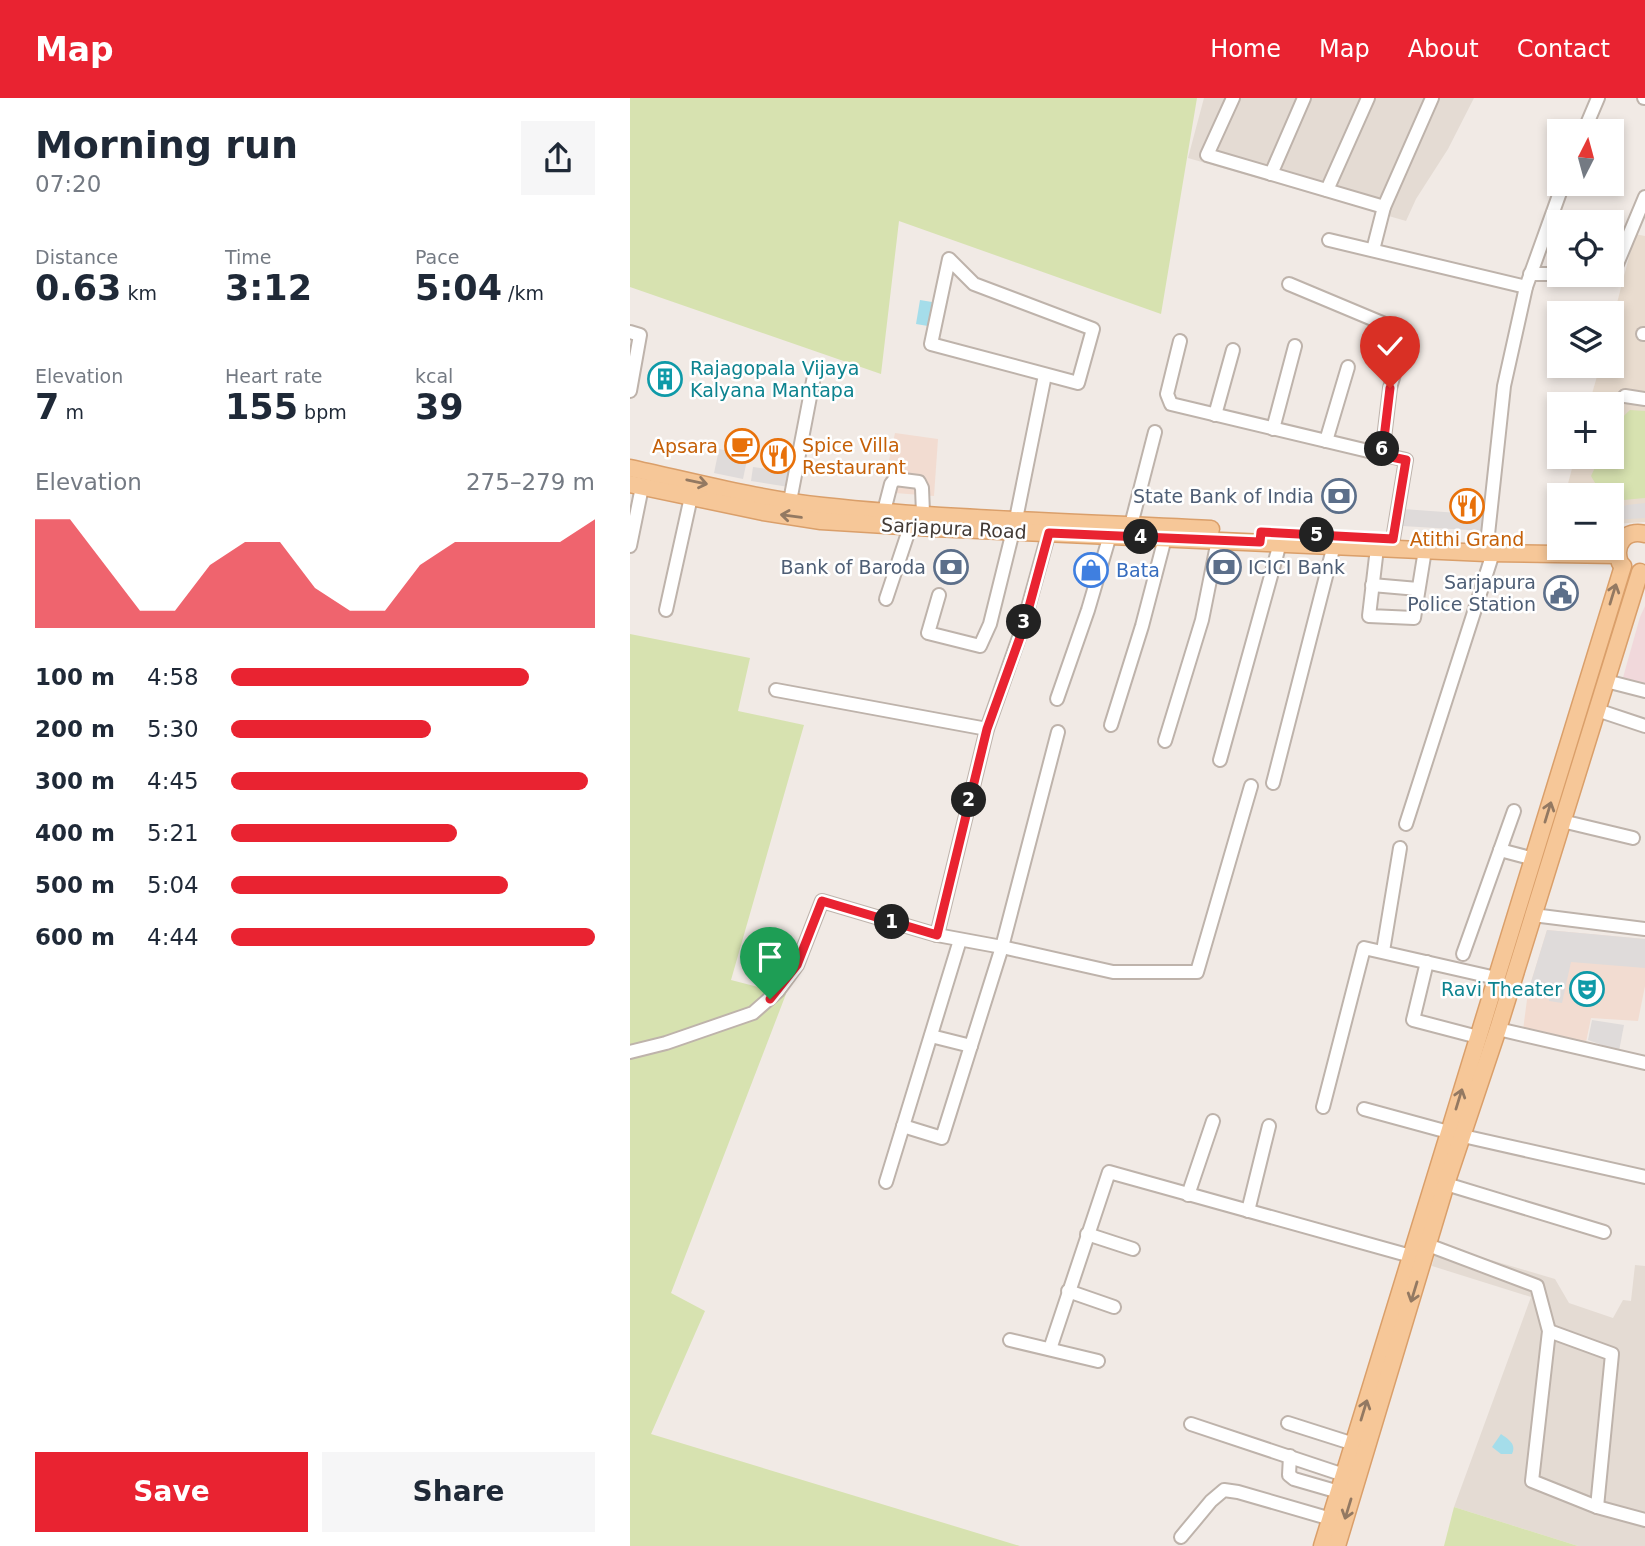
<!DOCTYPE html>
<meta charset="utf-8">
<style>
:root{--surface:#fff;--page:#f6f6f7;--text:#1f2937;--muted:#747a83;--accent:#e92331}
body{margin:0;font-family:"DejaVu Sans",sans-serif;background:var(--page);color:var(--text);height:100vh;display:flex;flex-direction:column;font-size:26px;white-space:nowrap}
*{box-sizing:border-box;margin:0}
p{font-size:23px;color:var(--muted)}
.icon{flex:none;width:38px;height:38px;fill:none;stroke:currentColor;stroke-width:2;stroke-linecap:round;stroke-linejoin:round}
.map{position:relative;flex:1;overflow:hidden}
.panel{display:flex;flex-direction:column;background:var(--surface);width:630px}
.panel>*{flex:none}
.needle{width:46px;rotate:6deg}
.controls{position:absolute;left:917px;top:21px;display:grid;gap:14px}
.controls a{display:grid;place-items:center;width:77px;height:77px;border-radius:0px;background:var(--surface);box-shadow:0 4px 10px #0003;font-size:35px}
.pin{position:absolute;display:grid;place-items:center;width:60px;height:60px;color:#fff;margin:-72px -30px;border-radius:50% 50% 50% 0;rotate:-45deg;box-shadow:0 0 7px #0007}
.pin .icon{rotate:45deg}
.km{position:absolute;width:35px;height:35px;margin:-18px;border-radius:50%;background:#222;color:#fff;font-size:19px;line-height:35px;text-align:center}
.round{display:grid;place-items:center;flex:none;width:74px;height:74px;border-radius:0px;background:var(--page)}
.summary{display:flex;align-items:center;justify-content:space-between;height:119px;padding:0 35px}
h1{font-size:38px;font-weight:800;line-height:52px}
.metrics{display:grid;grid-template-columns:repeat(3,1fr);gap:10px;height:119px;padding:7px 35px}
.metrics div{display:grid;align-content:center}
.metrics b{font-size:35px;font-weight:800}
.metrics small{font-size:19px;font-weight:400}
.metrics p{font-size:19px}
.chart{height:196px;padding:14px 35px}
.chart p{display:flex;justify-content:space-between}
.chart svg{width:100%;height:126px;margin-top:7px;fill:var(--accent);opacity:.7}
.cta{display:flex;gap:14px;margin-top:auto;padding:14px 35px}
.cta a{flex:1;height:80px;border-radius:0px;background:var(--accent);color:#fff;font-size:28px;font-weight:800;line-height:80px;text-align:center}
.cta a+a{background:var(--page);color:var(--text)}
ul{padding:0 35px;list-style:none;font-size:23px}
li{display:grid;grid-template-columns:112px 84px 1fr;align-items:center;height:52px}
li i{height:18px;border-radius:9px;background:var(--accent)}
header{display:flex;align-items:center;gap:42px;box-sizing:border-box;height:98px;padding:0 35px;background:var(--accent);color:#fff}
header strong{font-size:33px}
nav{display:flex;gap:38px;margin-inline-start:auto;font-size:24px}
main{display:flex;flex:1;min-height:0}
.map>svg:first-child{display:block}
</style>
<header>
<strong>Map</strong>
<nav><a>Home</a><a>Map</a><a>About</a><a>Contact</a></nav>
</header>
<main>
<section class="panel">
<div class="summary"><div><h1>Morning run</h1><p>07:20</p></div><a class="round"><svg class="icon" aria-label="share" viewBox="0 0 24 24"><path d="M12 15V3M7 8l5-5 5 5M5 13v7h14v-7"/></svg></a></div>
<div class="metrics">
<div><p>Distance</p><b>0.63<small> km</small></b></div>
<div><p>Time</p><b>3:12</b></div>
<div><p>Pace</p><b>5:04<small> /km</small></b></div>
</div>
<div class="metrics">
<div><p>Elevation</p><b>7<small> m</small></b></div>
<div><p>Heart rate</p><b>155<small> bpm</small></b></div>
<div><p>kcal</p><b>39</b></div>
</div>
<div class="chart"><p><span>Elevation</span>275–279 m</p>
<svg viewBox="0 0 160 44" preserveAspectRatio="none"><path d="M0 44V6L10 6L20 22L30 38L40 38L50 22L60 14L70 14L80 30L90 38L100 38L110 22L120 14L130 14L140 14L150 14L160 6V44z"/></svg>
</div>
<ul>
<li><b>100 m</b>4:58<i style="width:82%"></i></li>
<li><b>200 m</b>5:30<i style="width:55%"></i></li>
<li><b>300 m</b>4:45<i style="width:98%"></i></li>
<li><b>400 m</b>5:21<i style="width:62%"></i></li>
<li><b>500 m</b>5:04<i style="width:76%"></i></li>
<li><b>600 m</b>4:44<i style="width:100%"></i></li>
</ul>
<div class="cta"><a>Save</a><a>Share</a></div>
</section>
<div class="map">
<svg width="1015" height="1448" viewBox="0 0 1015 1448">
<rect width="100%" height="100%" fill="#f1eae5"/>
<g fill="#e4dbd3">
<path d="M 574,0 L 844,0 L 818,51 L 786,101 L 776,123 L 558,60 Z"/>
<path d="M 807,1146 L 925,1181 L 939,1205 L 983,1220 L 993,1202 L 1001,1203 L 1005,1167 L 1015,1168 L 1015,1448 L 948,1448 L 824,1409 L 901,1199 L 802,1168 Z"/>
</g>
<g fill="#f2dcd1">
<path d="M 265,335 L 308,341 L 304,398 L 252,394 Z"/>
<path d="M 917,832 L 1015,841 L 1015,888 L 1008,923 L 961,920 L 956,944 L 893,932 L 898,894 Z"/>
</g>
<path fill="#e9dccf" d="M 1005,136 L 1015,138 L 1015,424 L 982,426 L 982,397 L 935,397 L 945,359 L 982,359 L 982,306 L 959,306 L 970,268 L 982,268 L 982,224 Z"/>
<path fill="#f1d8db" d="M 1015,508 L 1015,589 L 992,583 L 1010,519 Z"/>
<g fill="#d7e2b0">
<path d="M 0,0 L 567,0 L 531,216 L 269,123 L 251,276 L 0,189 Z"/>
<path d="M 1000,312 L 1015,313 L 1015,400 L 982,403 L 982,397 L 972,397 L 961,378 L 970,359 L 982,359 C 982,335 982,328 1000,312 Z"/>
<path d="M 0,536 L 120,560 L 108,613 L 174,627 L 101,882 L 156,896 L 41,1195 L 75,1213 L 21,1336 L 390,1448 L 0,1448 Z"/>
<path d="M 824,1409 L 948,1448 L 814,1448 Z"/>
</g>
<g fill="#dfdbda">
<path d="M 89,351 L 118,357 L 113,381 L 84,375 Z"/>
<path d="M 123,369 L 167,375 L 165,390 L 121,383 Z"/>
<path d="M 1015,405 L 1015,420 L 982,422 L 982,412 L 997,407 Z"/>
<path d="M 773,411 L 856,417 L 855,433 L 772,428 Z"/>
<path d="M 917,832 L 1015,841 L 1015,870 L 941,864 L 932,905 L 919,903 L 919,898 L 898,894 Z"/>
<path d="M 962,922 L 994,927 L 989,953 L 958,942 Z"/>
</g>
<g fill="#a5ddea">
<path d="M 290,202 L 302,204 L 298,228 L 286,226 Z"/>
<path d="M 871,1336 C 878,1341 887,1346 882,1356 L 871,1356 L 862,1349 Z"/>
</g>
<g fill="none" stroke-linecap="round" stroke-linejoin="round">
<g stroke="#beb3ab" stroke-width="16">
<g id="minor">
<path d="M 603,0 L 577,57 L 754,109"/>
<path d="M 1014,0 L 1015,0"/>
<path d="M 954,33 L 968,0"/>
<path d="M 641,76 L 674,0"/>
<path d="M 697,92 L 738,0"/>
<path d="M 699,142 L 896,189"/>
<path d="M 743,152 L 754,109 L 802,0"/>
<path d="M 319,161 L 344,186 L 463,231 L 448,285 L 301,246 Z"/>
<path d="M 982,173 L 987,166 L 1015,99"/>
<path d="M 900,176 L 929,176"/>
<path d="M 659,186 L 776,235 L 760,290 L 752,357"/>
<path d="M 0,234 L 10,237 L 0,293"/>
<path d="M 1013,236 L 1015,236"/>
<path d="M 550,243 L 537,296 L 541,306 L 776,362 L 763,441"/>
<path d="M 995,298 L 1015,301"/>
<path d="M 585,317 L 603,252"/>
<path d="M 643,331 L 665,248"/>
<path d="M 696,343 L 718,269"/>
<path d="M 160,403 L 184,278"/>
<path d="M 254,413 L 261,386 L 265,381 L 289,384 L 292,390 L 293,415"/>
<path d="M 386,421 L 415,277"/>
<path d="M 501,427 L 525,334"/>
<path d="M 0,448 L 12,389"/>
<path d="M 747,450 L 739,518 L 784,520 L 795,452"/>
<path d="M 856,455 L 874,288 L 896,189 L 933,86"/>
<path d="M 742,487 L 788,491"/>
<path d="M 309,497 L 298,535 L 350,548 L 360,526 L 383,433"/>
<path d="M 256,501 L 280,429"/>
<path d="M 36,512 L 61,399"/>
<path d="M 976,583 L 1015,593"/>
<path d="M 146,592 L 357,631"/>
<path d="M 427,601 L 458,512 L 480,437"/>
<path d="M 967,612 L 1015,628"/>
<path d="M 481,627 L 512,528 L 535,440"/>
<path d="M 535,643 L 572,522 L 588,442"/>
<path d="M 590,662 L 650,445"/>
<path d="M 643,685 L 704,447"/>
<path d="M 932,723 L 1003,740"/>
<path d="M 776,726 L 863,455"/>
<path d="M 870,752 L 904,761"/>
<path d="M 903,817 L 1015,831"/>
<path d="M 307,837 L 357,631 L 392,531 L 419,434"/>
<path d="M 753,853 L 770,750"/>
<path d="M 833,856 L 884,713"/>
<path d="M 797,864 L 783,922 L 848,939"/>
<path d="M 868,931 L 1015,965"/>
<path d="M 301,938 L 341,948"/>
<path d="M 0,954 L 36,945 L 123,915 L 148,893 L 167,867 L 192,803 L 307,837 L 372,849 L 483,874 L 567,874 L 621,688"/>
<path d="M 693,1009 L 734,850 L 866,880"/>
<path d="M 734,1011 L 833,1038 L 1015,1079"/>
<path d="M 273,1028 L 312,1040 L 372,849 L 428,634"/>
<path d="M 256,1084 L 330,842"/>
<path d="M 816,1086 L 974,1134"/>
<path d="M 558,1097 L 583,1023"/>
<path d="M 618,1113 L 639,1028"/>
<path d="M 457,1136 L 503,1151"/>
<path d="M 798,1147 L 907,1188 L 919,1233 L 902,1383 L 967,1409 L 1015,1422"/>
<path d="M 438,1193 L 484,1209"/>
<path d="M 919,1233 L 982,1256 L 967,1409"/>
<path d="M 380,1242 L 468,1263"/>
<path d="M 420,1251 L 479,1074 L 788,1160"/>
<path d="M 658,1325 L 724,1346"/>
<path d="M 561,1326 L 714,1377"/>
<path d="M 660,1358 L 659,1377 L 664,1381 L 709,1394"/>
<path d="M 551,1439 L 581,1403 L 594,1392 L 608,1394 L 701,1421"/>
</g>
</g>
<g stroke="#da9f6a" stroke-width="19">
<g id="major">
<path d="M 0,370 C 64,384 128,401 193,408 C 322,422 452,424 581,431"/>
<path d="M 0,386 L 133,414 L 191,423 L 304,430 L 856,455 L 987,457"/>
<path d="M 990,465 C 983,446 996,431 1015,436"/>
<path d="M 692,1448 L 993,468"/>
<path d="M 707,1448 L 816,1086 L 868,931 L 1010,474"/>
</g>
</g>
<use href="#minor" stroke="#fff" stroke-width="12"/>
<use href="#major" stroke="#f6c798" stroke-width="16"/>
</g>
<defs><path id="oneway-shaft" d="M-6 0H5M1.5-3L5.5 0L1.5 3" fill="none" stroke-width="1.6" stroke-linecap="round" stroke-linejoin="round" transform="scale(1.75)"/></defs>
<g stroke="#937962">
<use href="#oneway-shaft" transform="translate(67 384) rotate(12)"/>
<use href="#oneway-shaft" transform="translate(161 418) rotate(-172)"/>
<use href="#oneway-shaft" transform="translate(983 496) rotate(-73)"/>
<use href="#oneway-shaft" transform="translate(918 714) rotate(-73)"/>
<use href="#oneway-shaft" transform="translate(829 1001) rotate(-73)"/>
<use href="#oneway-shaft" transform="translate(784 1194) rotate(107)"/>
<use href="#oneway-shaft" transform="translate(734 1312) rotate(-73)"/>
<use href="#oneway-shaft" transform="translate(718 1411) rotate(107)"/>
</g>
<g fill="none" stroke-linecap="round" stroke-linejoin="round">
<g stroke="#fff" stroke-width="14">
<path id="route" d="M 140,901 L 167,867 L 192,803 L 307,837 L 357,631 L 393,531 L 419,435 L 630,444 L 631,434 L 763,441 L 776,362 L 752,357 L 760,290"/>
</g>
<use href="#route" stroke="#e92331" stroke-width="9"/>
</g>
<defs>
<g id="building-ring" transform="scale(1.75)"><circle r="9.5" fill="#fff" stroke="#0f9aa8" stroke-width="1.5"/><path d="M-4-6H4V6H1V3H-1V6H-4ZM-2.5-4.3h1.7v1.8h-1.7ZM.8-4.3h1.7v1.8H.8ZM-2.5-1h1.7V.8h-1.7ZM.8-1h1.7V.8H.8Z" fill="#0f9aa8"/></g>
<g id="cafe-ring" transform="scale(1.75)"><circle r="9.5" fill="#fff" stroke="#e8710a" stroke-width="1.5"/><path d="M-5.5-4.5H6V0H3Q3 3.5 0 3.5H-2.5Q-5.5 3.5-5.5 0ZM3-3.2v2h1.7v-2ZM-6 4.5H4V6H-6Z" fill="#e8710a"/></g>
<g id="restaurant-ring" transform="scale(1.75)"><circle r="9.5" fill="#fff" stroke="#e8710a" stroke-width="1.5"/><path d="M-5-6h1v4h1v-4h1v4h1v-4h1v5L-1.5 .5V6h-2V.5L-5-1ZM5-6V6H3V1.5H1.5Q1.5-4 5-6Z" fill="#e8710a"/></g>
<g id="bank-ring" transform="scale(1.75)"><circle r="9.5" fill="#fff" stroke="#5c6f8a" stroke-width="1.5"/><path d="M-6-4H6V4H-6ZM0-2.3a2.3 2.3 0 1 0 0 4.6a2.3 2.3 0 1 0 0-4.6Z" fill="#5c6f8a"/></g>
<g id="shop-ring" transform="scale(1.75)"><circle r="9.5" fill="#fff" stroke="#3f7fe0" stroke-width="1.5"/><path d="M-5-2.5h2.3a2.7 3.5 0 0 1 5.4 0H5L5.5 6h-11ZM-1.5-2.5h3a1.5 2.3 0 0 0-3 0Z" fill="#3f7fe0"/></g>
<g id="civic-ring" transform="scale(1.75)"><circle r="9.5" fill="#fff" stroke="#5c6f8a" stroke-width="1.5"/><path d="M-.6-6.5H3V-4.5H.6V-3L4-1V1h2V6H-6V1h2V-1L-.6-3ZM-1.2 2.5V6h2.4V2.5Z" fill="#5c6f8a"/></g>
<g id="theatre-ring" transform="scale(1.75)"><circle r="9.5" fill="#fff" stroke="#0f9aa8" stroke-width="1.5"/><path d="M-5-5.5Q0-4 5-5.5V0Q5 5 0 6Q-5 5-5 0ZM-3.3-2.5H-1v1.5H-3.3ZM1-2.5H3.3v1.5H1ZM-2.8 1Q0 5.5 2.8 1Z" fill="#0f9aa8"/></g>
</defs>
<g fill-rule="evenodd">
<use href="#building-ring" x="35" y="281"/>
<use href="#cafe-ring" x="112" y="348"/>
<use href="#restaurant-ring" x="148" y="358"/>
<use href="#bank-ring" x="709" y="398"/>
<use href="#restaurant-ring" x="837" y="408"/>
<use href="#bank-ring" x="321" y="469"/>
<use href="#bank-ring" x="594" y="469"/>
<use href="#shop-ring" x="461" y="472"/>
<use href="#civic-ring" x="931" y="495"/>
<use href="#theatre-ring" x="957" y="891"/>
</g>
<g text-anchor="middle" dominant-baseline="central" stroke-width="5" stroke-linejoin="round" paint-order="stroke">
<g font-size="19" fill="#0d838f" stroke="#fff" text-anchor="start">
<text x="60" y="270">Rajagopala Vijaya<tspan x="60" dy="22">Kalyana Mantapa</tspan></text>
<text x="932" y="891" text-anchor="end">Ravi Theater</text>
</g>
<g font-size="19" fill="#c56008" stroke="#fff" text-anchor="start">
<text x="172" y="347">Spice Villa<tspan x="172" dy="22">Restaurant</tspan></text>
<text x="88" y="348" text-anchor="end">Apsara</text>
<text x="837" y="441" text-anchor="middle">Atithi Grand</text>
</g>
<g font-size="19" fill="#4e5e75" stroke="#fff" text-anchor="end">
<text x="684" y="398">State Bank of India</text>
<text x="296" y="469">Bank of Baroda</text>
<text x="618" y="469" text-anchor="start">ICICI Bank</text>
<text x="906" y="484">Sarjapura<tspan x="906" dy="22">Police Station</tspan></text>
</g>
<g font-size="19" fill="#423a35" stroke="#fff">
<text transform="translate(324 430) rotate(3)">Sarjapura Road</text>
</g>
<g font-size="19" fill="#366cbe" stroke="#fff" text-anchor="start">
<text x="486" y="472">Bata</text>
</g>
</g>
</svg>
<div class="controls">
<a><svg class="needle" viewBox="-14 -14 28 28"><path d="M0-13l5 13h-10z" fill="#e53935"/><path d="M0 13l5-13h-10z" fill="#747a83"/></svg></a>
<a><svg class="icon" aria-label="locate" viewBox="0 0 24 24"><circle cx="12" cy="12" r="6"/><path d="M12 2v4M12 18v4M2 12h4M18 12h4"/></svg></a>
<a><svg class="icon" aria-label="layers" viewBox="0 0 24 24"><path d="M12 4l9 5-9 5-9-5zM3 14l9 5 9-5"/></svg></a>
<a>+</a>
<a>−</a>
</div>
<div class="pin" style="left:140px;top:901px;background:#1e9e55"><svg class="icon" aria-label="arrive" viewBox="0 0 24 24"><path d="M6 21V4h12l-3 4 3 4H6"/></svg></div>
<div class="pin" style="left:760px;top:290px;background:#d93025"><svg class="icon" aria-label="check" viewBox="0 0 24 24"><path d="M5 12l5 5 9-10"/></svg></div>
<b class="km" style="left:262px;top:824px">1</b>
<b class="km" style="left:339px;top:702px">2</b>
<b class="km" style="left:394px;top:524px">3</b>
<b class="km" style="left:511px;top:439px">4</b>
<b class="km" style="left:687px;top:437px">5</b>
<b class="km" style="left:752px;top:351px">6</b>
</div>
</main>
